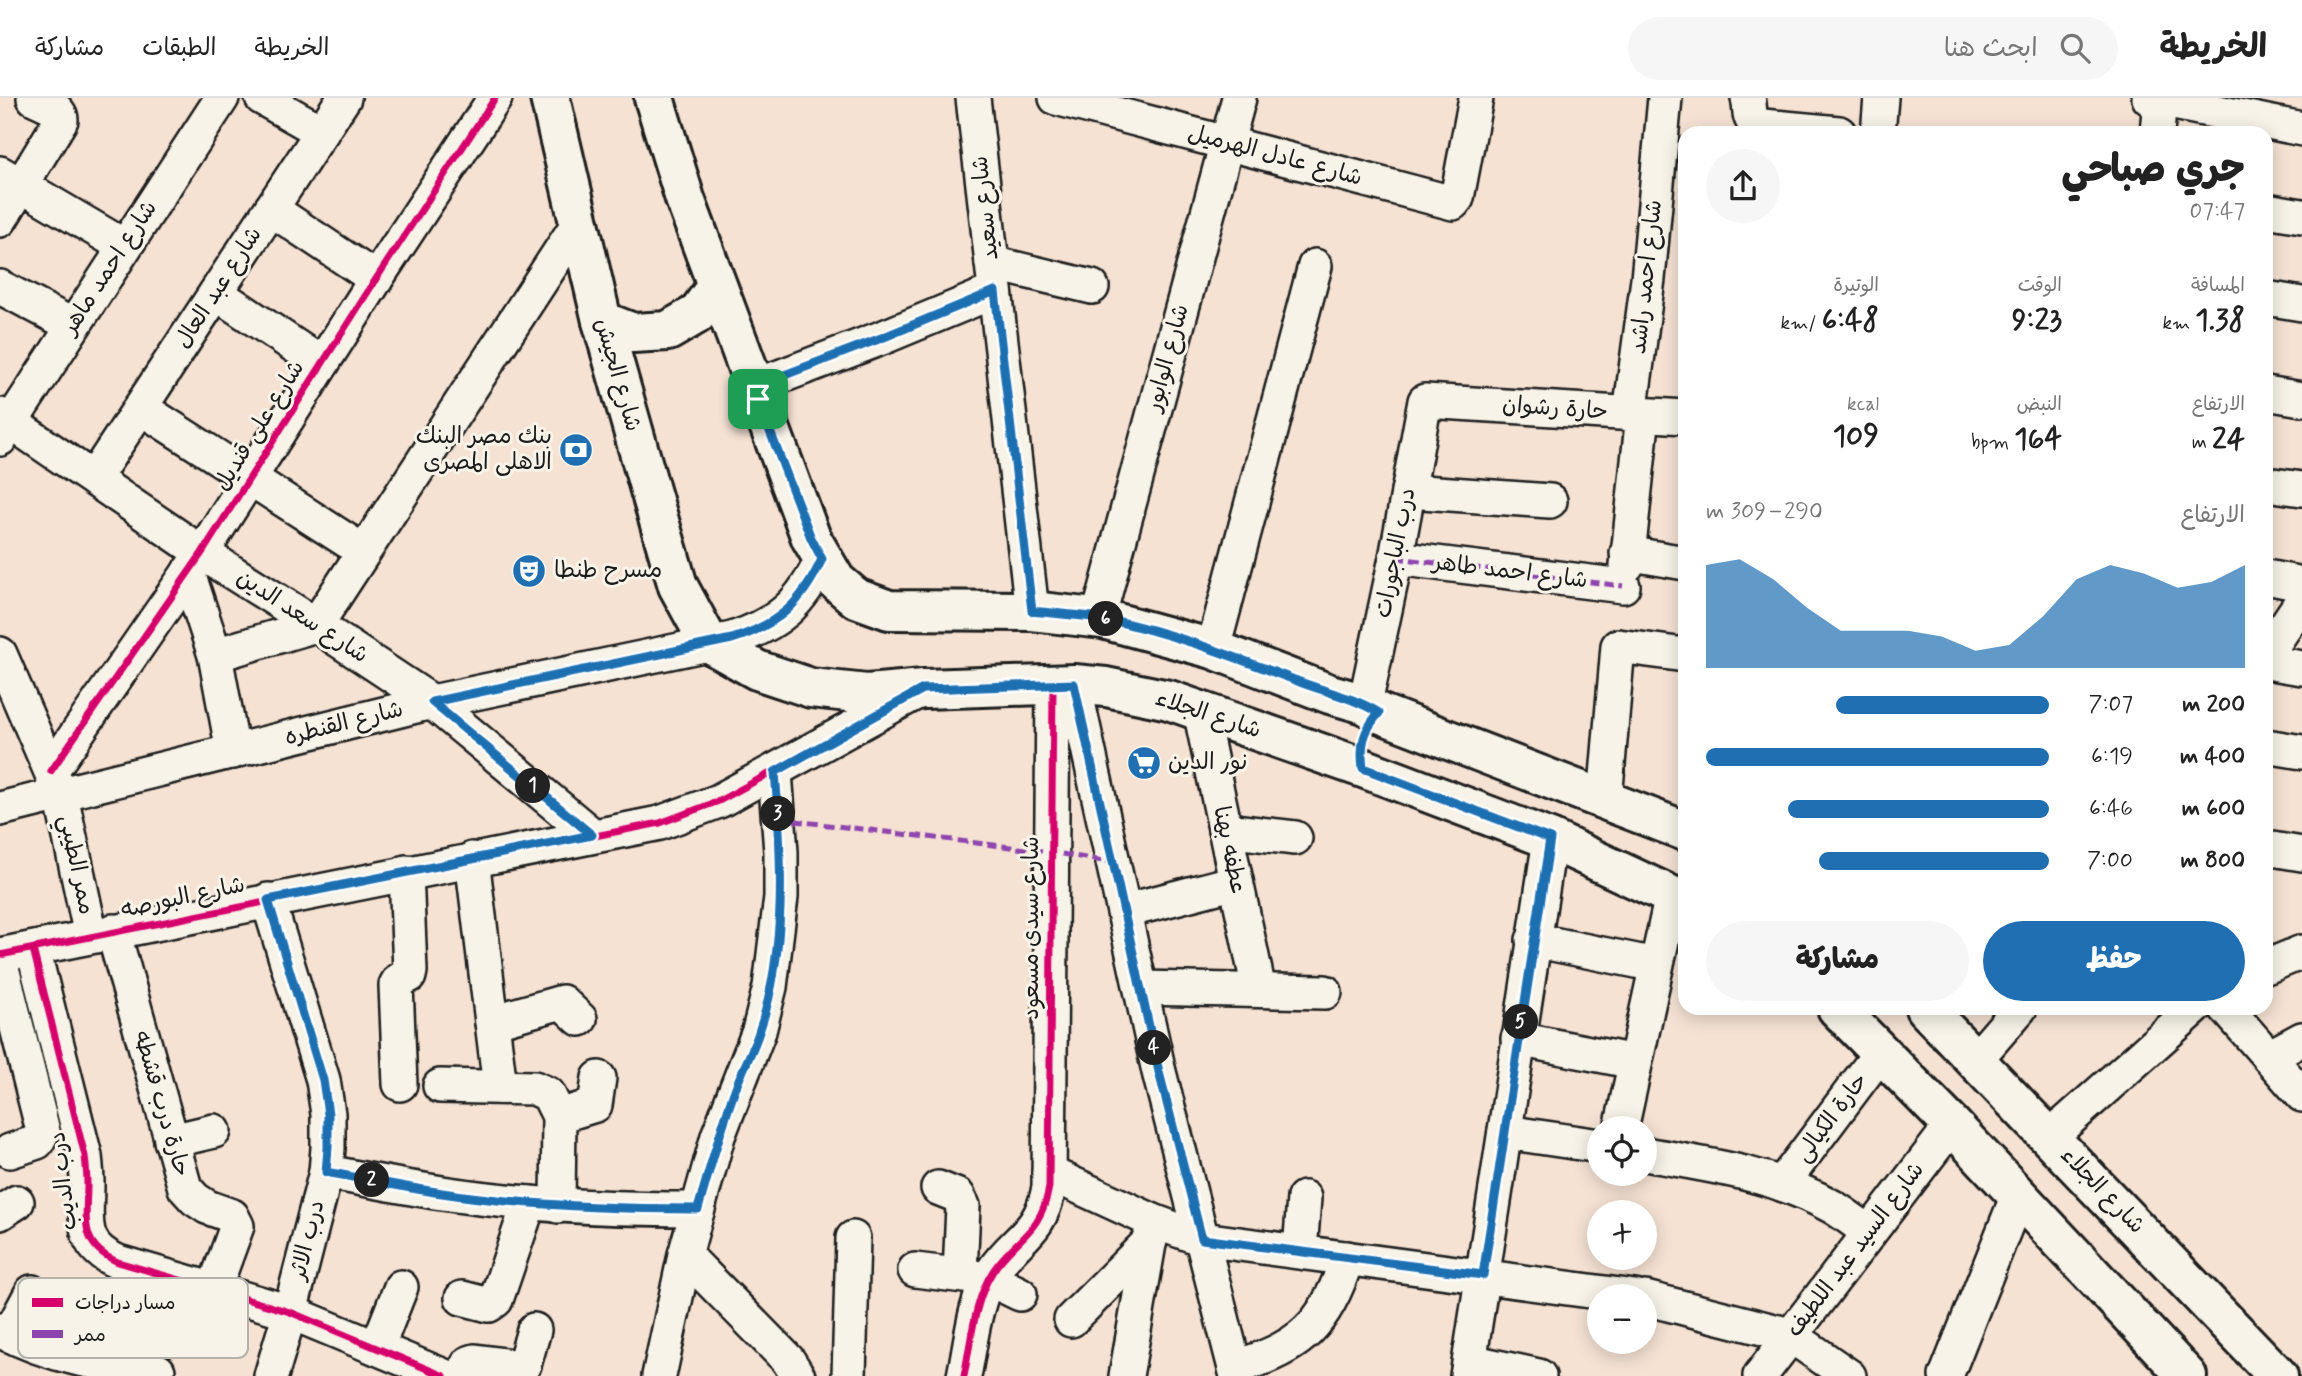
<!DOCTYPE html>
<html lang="ar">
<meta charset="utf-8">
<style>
:root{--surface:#fff;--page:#f6f6f6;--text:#222;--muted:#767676;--line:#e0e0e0;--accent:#1f6fb2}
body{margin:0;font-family:Mynerve,"Playpen Sans Arabic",sans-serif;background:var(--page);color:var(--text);direction:rtl;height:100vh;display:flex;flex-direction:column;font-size:26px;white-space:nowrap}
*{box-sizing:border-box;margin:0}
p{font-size:23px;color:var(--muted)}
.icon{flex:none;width:38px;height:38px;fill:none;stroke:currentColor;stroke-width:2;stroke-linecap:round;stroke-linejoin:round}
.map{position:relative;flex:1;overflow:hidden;direction:ltr}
.panel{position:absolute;left:1678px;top:28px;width:595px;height:889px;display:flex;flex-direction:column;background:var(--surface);border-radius:21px;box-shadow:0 4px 18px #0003;direction:rtl}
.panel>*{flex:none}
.controls{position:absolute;left:1587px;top:1018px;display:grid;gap:14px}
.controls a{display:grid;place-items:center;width:70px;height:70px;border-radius:50%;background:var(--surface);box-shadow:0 4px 18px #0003;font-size:35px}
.pin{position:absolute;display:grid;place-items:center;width:60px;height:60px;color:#fff;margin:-30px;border-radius:14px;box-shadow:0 4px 10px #0006}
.km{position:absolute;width:35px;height:35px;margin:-18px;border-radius:50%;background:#222;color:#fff;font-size:19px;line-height:35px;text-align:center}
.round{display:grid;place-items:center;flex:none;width:74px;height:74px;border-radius:37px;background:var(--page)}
.headline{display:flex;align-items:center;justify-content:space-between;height:119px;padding:0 28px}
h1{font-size:38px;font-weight:800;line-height:52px}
.stats{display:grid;grid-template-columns:repeat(3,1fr);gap:10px;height:119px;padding:7px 28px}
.stats div{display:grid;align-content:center}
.stats b{font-size:30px;font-weight:800}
.stats small{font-size:19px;font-weight:400}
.stats p{font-size:19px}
.chart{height:196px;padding:14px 28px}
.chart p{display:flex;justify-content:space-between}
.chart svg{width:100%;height:126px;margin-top:7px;fill:var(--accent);opacity:.7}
.button{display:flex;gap:14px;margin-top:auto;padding:14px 28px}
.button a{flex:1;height:80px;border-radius:42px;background:var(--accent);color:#fff;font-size:28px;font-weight:800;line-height:80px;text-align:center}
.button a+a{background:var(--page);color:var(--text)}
ul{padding:0 28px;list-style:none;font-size:23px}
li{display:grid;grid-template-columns:112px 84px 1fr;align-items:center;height:52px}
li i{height:18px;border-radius:9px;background:var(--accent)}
header{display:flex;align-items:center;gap:42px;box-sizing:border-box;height:98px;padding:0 35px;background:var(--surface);border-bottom:2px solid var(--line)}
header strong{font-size:33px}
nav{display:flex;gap:38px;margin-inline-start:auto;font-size:24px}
.search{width:490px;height:63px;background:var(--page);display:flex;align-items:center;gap:18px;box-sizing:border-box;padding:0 24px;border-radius:38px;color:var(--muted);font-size:26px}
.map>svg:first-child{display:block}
</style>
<header>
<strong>الخريطة</strong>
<div class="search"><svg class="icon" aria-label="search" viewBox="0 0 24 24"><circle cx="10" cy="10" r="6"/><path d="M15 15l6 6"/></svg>ابحث هنا</div>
<nav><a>الخريطة</a><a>الطبقات</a><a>مشاركة</a></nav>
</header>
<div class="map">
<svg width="2302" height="1278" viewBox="0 0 2302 1278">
<rect width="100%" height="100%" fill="#f5e2d3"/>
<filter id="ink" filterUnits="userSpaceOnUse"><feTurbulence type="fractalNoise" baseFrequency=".0143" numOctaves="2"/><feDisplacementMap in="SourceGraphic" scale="14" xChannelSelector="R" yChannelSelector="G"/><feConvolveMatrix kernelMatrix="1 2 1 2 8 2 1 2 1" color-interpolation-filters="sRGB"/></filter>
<g filter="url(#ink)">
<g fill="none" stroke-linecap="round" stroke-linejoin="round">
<g stroke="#1c1c1c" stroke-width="38">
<g id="minor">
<path d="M 262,0 L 322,34"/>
<path d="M 973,0 L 1032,513"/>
<path d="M 1056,0 L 1453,105 L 1457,100 L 1476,0"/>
<path d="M 1748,0 C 1752,15 1745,22 1763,28 L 1839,35"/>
<path d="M 2149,0 L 2302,31"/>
<path d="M 1878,35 L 1881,0"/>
<path d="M 2157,35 L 2160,0"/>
<path d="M 0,75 L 124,148"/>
<path d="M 271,111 L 376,181"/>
<path d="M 2266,112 L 2302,118"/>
<path d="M 0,122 L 61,22 C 61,10 44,5 34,0"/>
<path d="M 992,165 L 1092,189"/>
<path d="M 0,189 L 72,227"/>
<path d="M 216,195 L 322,266"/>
<path d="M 2266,200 L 2302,206"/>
<path d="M 753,289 L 884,239 L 995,193"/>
<path d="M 2266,295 L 2302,301"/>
<path d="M 141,310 L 363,453"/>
<path d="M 1630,316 L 1648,181 L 1665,0"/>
<path d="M 0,317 L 202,455 L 316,527 L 432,604 L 592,737"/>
<path d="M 0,341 L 222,0"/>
<path d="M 94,380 L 344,0"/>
<path d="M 2266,386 L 2302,391"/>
<path d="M 1408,393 L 1550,403"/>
<path d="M 1627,455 L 1685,465"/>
<path d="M 1396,460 L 1623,488"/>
<path d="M 1627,467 L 1643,316"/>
<path d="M 188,475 L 215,557 L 233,654"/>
<path d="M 2266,479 L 2302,486"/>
<path d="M 1098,521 L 1239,0"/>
<path d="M 1213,551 L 1315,168"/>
<path d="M 0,556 L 61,697 L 91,838"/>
<path d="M 215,557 L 316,527 L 580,123"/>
<path d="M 2266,557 L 2302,503"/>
<path d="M 2266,564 L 2302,570"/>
<path d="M 1074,586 L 1159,974 L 1237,1278"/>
<path d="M 1365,606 L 1396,460 L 1425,303 L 1685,319"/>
<path d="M 1200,612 L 1259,892"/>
<path d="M 2266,648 L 2302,654"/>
<path d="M 51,673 L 202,455 L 376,181 L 495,0"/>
<path d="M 1605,702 L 1618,548 L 1685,557"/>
<path d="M 0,711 L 432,604 L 732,541 C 779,526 802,505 822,461"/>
<path d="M 1225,732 L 1295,740"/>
<path d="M 2266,750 L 2302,756"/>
<path d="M 472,761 L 500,989"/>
<path d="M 268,802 L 323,982 L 328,1016 L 328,1050 L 326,1074 L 290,1214 L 271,1278"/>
<path d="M 1125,813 L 1236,784"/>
<path d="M 113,833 L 185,1090 L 195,1101 L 207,1109 L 232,1118 L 237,1128 L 214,1191"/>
<path d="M 1533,842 L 1656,867"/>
<path d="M 33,851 L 85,1058 C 86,1067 87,1077 87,1086 C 87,1121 78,1147 118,1164 L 290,1214 L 444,1278"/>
<path d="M 0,857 L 660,725 L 719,703 L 921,592"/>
<path d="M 0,862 L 43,1033 L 37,1044 L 10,1053"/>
<path d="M 2266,869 L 2302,854"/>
<path d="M 1141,890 L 1325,894"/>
<path d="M 2226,910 L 2302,997"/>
<path d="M 492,924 L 562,904 L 580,921"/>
<path d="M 1518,941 L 1635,964"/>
<path d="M 2269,959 L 2302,941"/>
<path d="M 1976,961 L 2020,910"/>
<path d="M 400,986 L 396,887 L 399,882 L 409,878 L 410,873 L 406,774"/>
<path d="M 440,988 L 534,990 L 548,996 L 559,1018 L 558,1108"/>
<path d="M 559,1018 L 595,1007 L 599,980"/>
<path d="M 1621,1031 L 1672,797"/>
<path d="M 1505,1034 L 1600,1048"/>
<path d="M 2050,1039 L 2195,910"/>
<path d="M 171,1043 L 214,1033"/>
<path d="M 1645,1056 C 1709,1067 1775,1076 1833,1109 C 1845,1116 1857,1126 1869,1134"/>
<path d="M 326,1074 C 364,1081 403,1089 442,1095 C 527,1108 612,1111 698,1111"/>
<path d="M 1049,1075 L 1153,1123 L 1202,1141 L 1635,1199"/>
<path d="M 1782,1086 L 1881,954"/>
<path d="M 938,1090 L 958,1098 L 963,1108 L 960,1176"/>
<path d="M 0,1115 L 17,1104"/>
<path d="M 1300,1153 L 1304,1100"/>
<path d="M 685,1157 L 788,1262 L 798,1278"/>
<path d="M 915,1172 L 989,1181 L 1020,1196"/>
<path d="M 462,1200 L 489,1207 L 496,1202 L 529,1105"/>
<path d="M 1645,1200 L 1790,1237 L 1849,1278"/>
<path d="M 1071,1222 L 1150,1143"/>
<path d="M 0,1232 C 50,1259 103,1267 158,1273"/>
<path d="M 9,1237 L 32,1194"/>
<path d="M 377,1250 L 401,1189"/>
<path d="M 1470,1263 L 1539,1278"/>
<path d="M 1235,1269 C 1301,1251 1327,1225 1347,1160"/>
<path d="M 461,1278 L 469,1265 L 475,1263 L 519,1269 L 524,1267 L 534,1232"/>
<path d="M 659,1278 L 685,1157 L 718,1038 L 759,933 L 770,889 L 781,799 L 781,754 L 775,674"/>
<path d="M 849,1278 L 853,1140"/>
<path d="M 964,1278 C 971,1245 974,1202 993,1173 C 1016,1139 1041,1136 1049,1089 L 1053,586"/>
<path d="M 1126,1278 L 1153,1123"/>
<path d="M 1467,1278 L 1550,741"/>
<path d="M 1760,1278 L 1952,1027"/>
<path d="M 1946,1278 L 2018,1097"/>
</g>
</g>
<g stroke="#1c1c1c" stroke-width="44">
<g id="major">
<path d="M 550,0 L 602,223 L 650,392 L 678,488 L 709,545 L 757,572 L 811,590 L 867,596 L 924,591 L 1074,586 L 1106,589 L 1169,602 L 1363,670 L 1550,741 L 1685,804"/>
<path d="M 654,0 L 685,101 L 811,440 L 836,483 L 856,500 L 889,512 L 1032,513 L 1103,521 L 1213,551 L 1330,596 L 1365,606 L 1379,615 L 1685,733"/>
<path d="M 602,223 L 633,235 L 668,233 L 697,216 L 717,188"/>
<path d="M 1837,910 L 1952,1027 L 2187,1278"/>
<path d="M 1925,910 L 2278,1278"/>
</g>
</g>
<use href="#minor" stroke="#f7f3e8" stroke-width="33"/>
<use href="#major" stroke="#f7f3e8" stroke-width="38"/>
<g stroke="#8e44ad" stroke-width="5" stroke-dasharray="10 5" stroke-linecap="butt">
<path d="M 1396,460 L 1623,488"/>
<path d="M 779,721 L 1051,754 L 1114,765"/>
</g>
<g stroke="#f7f3e8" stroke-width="11">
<g id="cycleway">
<path d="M 51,673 L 202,455 L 376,181 L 495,0"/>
<path d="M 33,851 L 85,1058 C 86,1067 87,1077 87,1086 C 87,1121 78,1147 118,1164 L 290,1214 L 444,1278"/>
<path d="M 0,857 L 660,725 L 719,703 L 924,591"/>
<path d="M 964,1278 C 971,1245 974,1202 993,1173 C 1016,1139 1041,1136 1049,1089 L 1053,586"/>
</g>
</g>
<use href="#cycleway" stroke="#d6006c" stroke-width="7"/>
</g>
</g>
<g fill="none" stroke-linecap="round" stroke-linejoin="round" filter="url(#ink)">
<g stroke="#fff" stroke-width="14">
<path id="route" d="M 995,193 L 1032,513 C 1057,516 1083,517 1107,521 C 1173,535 1237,560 1300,584 C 1326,594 1355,600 1379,615 C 1363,633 1360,647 1363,670 L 1550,741 L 1483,1177 L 1202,1141 L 1159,974 L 1074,586 L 923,591 L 775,674 C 782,758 787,854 759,934 C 753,953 743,970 736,989 C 721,1029 710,1070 698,1111 C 612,1111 527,1108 442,1095 C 403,1089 364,1081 326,1074 L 328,1050 L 328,1016 L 323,982 L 268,802 L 592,737 L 432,604 L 732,541 C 779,526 802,505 822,461 L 811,440 L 753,289 L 884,239 Z"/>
</g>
<use href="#route" stroke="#1f6fb2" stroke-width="9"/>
</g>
<defs>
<g id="bank-disc" transform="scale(1.75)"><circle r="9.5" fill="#1f6fb2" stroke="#f7f3e8"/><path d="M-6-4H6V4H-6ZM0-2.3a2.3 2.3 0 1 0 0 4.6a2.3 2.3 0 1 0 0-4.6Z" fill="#fff"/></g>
<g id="theatre-disc" transform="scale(1.75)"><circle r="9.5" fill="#1f6fb2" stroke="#f7f3e8"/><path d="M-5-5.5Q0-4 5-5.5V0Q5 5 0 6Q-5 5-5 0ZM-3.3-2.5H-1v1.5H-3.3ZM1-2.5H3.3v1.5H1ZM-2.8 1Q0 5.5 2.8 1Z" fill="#fff"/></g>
<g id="supermarket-disc" transform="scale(1.75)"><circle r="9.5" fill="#1f6fb2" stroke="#f7f3e8"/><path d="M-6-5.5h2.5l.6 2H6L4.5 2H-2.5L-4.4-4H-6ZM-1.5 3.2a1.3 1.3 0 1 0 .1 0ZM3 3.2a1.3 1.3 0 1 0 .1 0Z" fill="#fff"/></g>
</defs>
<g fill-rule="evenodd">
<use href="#bank-disc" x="576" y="352"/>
<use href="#theatre-disc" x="529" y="473"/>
<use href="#supermarket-disc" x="1144" y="665"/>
</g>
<g text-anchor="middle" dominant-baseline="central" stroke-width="6" stroke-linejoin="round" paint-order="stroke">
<g font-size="23" fill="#1c1c1c" stroke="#f7f3e8">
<text transform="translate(1275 58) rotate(15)">شارع عادل الهرميل</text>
<text transform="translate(986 110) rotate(-96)">شارع سعيد</text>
<text transform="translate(110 170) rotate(-57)">شارع احمد ماهر</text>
<text transform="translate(1647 179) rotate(-84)">شارع احمد راشد</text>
<text transform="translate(219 190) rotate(-57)">شارع عبد العال</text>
<text transform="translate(1168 260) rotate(-75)">شارع الوابور</text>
<text transform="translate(617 277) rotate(74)">شارع الجيش</text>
<text transform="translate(1555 311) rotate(4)">حارة رشوان</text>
<text transform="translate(260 328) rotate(-58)">شارع على قنديل</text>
<text transform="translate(1396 455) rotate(-79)">درب الباجورات</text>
<text transform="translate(1510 474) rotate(7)">شارع احمد طاهر</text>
<text transform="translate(302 519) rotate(33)">شارع سعد الدين</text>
<text transform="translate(1208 617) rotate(18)">شارع الجلاء</text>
<text transform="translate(344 626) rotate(-14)">شارع القنطره</text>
<text transform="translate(1229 752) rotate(78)">عطفه بهنا</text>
<text transform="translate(76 767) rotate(78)">ممر الطيبي</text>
<text transform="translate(183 800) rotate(-12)">شارع البورصه</text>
<text transform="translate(1032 830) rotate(-90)">شارع سيدى مسعود</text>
<text transform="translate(161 1006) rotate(74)">حارة درب قشطه</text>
<text transform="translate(1832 1020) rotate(-53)">حارة الكيالى</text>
<text transform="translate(64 1083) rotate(-97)">درب الديب</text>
<text transform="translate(2102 1093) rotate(46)">شارع الجلاء</text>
<text transform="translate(308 1142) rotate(-76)">درب الاثر</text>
<text transform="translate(1856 1152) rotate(-53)">شارع السيد عبد اللطيف</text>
</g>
<g font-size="23" fill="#1c1c1c" stroke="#f7f3e8" text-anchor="start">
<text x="552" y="339" text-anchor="end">بنك مصر البنك<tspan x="552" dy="26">الاهلى المصرى</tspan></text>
<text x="554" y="473">مسرح طنطا</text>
<text x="1168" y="665">نور الدين</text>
</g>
</g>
<rect x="18" y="1180" width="230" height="80" rx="10" fill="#f7f3e8" stroke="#b5b2ab" stroke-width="2"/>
<rect x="32" y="1200" width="31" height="9" fill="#d6006c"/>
<rect x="32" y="1232" width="31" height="8" fill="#8e44ad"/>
<g font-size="19" fill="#1c1c1c">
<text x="75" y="1211">مسار دراجات</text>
<text x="75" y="1243">ممر</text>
</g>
</svg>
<div class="controls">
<a><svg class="icon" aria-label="locate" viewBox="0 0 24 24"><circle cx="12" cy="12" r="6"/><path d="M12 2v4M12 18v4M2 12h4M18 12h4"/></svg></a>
<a>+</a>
<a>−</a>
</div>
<div class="pin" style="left:758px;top:301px;background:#1e9e55"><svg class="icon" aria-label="arrive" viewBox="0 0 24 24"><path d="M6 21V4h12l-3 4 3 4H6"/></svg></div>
<b class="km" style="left:533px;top:688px">1</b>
<b class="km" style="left:372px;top:1082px">2</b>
<b class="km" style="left:778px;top:716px">3</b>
<b class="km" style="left:1154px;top:950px">4</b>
<b class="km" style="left:1521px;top:924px">5</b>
<b class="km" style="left:1106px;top:521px">6</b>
<section class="panel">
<div class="headline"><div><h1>جري صباحي</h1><p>07:47</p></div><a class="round"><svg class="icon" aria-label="share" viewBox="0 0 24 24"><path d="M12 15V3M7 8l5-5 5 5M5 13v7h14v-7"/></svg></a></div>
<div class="stats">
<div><p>المسافة</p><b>1.38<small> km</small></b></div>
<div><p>الوقت</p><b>9:23</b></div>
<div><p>الوتيرة</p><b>6:48<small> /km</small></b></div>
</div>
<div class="stats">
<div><p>الارتفاع</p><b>24<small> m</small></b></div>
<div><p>النبض</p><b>164<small> bpm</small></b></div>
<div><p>kcal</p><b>109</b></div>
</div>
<div class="chart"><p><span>الارتفاع</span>290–309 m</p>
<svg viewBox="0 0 160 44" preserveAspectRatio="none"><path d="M0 44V8L10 6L20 13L30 23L40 31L50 31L60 31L70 33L80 38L90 36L100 26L110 13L120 8L130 11L140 16L150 14L160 8V44z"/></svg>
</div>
<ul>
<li><b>200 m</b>7:07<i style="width:62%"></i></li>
<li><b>400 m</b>6:19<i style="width:100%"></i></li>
<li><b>600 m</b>6:46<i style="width:76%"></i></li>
<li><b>800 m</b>7:00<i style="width:67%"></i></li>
</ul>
<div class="button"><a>حفظ</a><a>مشاركة</a></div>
</section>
</div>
